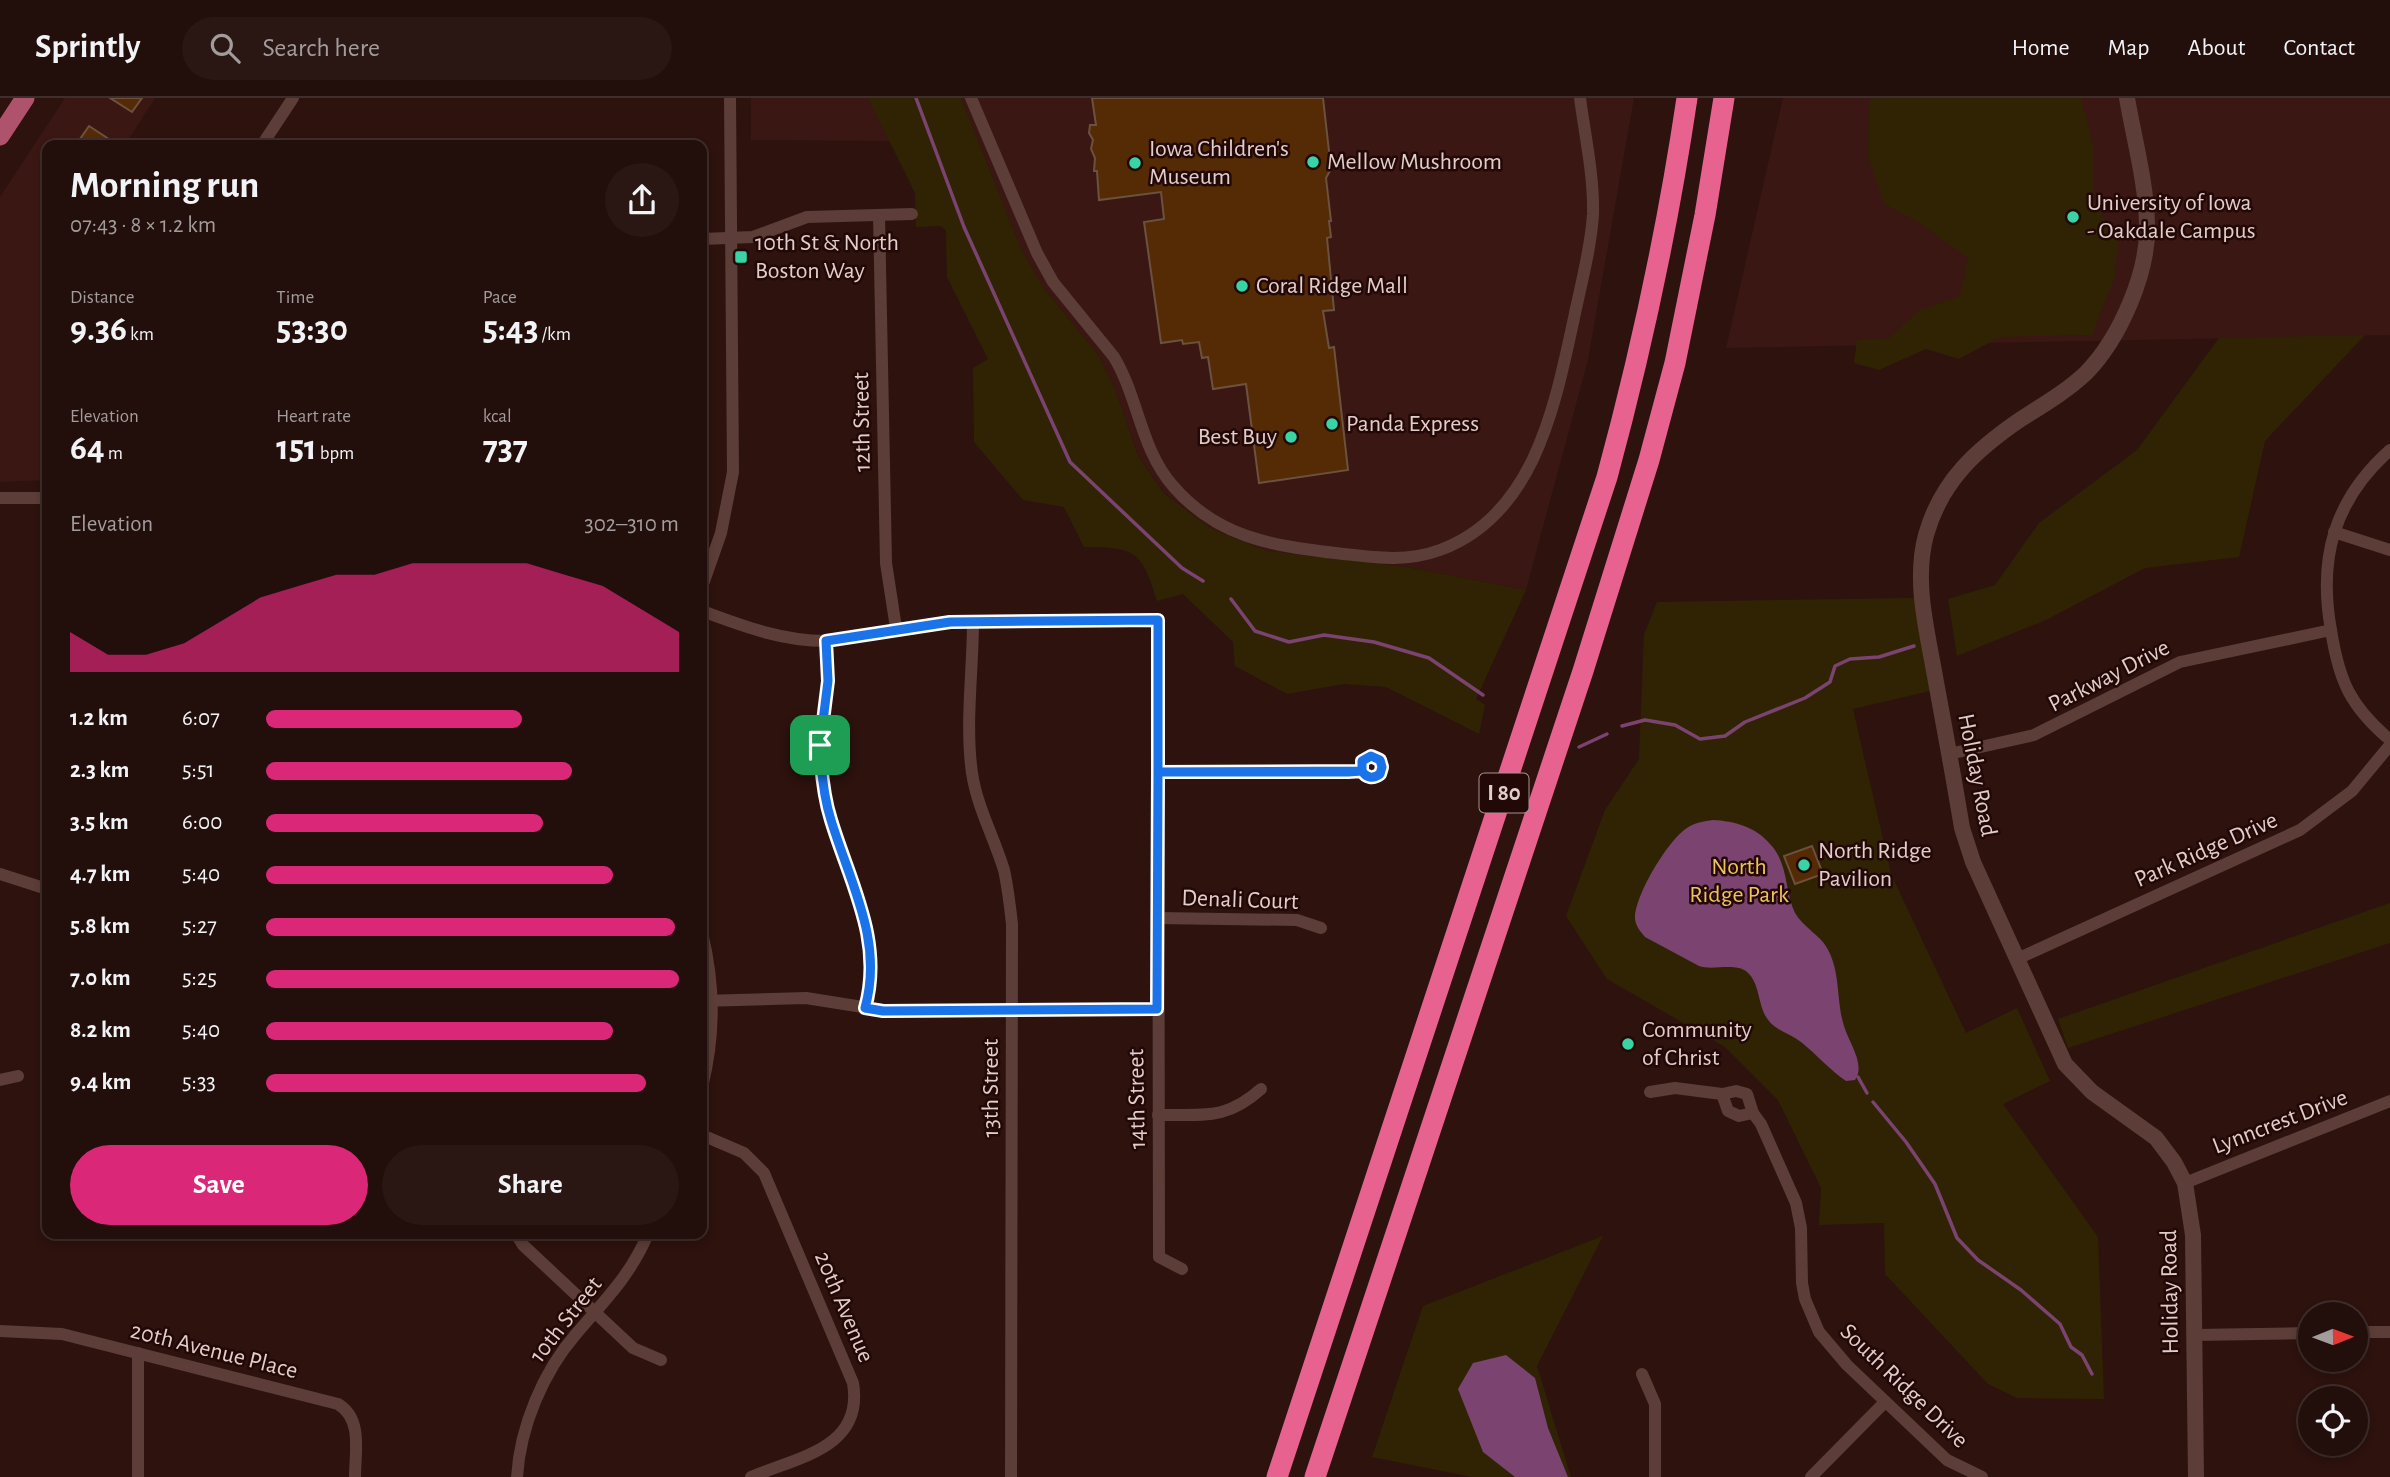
<!DOCTYPE html>
<meta charset="utf-8">
<style>
:root{--surface:#220e0a;--page:#2a1713;--text:#f1f3f6;--muted:#a29c9c;--line:#3f2e2b;--accent:#db2777}
body{margin:0;font-family:"Alegreya Sans",sans-serif;background:var(--page);color:var(--text);height:100vh;display:flex;flex-direction:column;font-size:26px;white-space:nowrap}
*{box-sizing:border-box;margin:0}
p{font-size:23px;color:var(--muted)}
.icon{flex:none;width:38px;height:38px;fill:none;stroke:currentColor;stroke-width:2;stroke-linecap:round;stroke-linejoin:round}
.map{position:relative;flex:1;overflow:hidden}
.sheet{position:absolute;left:42px;top:42px;width:665px;height:1099px;display:flex;flex-direction:column;background:var(--surface);border-radius:14px;box-shadow:0 4px 10px #0003,0 0 0 2px var(--line)}
.sheet>*{flex:none}
.needle{width:46px;rotate:89deg}
.buttons{position:absolute;left:2298px;top:1204px;display:grid;gap:14px}
.buttons a{display:grid;place-items:center;width:70px;height:70px;border-radius:50%;background:var(--surface);box-shadow:0 4px 10px #0003,0 0 0 2px var(--line);font-size:35px}
.pin{position:absolute;display:grid;place-items:center;width:60px;height:60px;color:#fff;margin:-30px;border-radius:14px;box-shadow:0 4px 10px #0006}
.round{display:grid;place-items:center;flex:none;width:74px;height:74px;border-radius:37px;background:var(--page)}
.head{display:flex;align-items:center;justify-content:space-between;height:119px;padding:0 28px}
h1{font-size:38px;font-weight:600;line-height:52px}
.stats{display:grid;grid-template-columns:repeat(3,1fr);gap:10px;height:119px;padding:7px 28px}
.stats div{display:grid;align-content:center}
.stats b{font-size:35px;font-weight:600}
.stats small{font-size:19px;font-weight:400}
.stats p{font-size:19px}
.chart{height:196px;padding:14px 28px}
.chart p{display:flex;justify-content:space-between}
.chart svg{width:100%;height:126px;margin-top:7px;fill:var(--accent);opacity:.7}
.cta{display:flex;gap:14px;margin-top:auto;padding:14px 28px}
.cta a{flex:1;height:80px;border-radius:42px;background:var(--accent);color:#fff;font-size:28px;font-weight:600;line-height:80px;text-align:center}
.cta a+a{background:var(--page);color:var(--text)}
ul{padding:0 28px;list-style:none;font-size:23px}
li{display:grid;grid-template-columns:112px 84px 1fr;align-items:center;height:52px}
li i{height:18px;border-radius:9px;background:var(--accent)}
header{display:flex;align-items:center;gap:42px;box-sizing:border-box;height:98px;padding:0 35px;background:var(--surface);border-bottom:2px solid var(--line)}
header strong{font-size:33px}
nav{display:flex;gap:38px;margin-inline-start:auto;font-size:24px}
.search{width:490px;height:63px;background:var(--page);display:flex;align-items:center;gap:18px;box-sizing:border-box;padding:0 24px;border-radius:38px;color:var(--muted);font-size:26px}
.map>svg:first-child{display:block}
</style>
<header>
<strong>Sprintly</strong>
<div class="search"><svg class="icon" aria-label="search" viewBox="0 0 24 24"><circle cx="10" cy="10" r="6"/><path d="M15 15l6 6"/></svg>Search here</div>
<nav><a>Home</a><a>Map</a><a>About</a><a>Contact</a></nav>
</header>
<div class="map">
<svg width="2390" height="1379" viewBox="0 0 2390 1379">
<rect width="100%" height="100%" fill="#2d120e"/>
<g fill="#3a1713">
<path d="M 65,0 L 155,0 L 125,47 L 47,47 L 47,382 L 0,384 L 0,99 Z"/>
<path d="M 751,0 L 874,0 L 891,43 L 751,42 Z"/>
<path d="M 961,0 L 1634,0 L 1588,262 L 1526,492 L 1407,469 L 1267,453 L 1210,430 L 1164,394 L 1138,358 L 1115,291 L 1099,258 L 1043,189 L 1022,153 Z"/>
<path d="M 1783,0 L 2390,0 L 2390,237 L 1726,250 Z"/>
</g>
<g fill="#302304">
<path d="M 868,0 L 961,0 L 1022,153 L 1043,189 L 1099,258 L 1115,291 L 1138,358 L 1164,395 L 1210,430 L 1267,453 L 1407,469 L 1526,492 L 1476,601 L 1485,607 L 1479,636 L 1386,589 L 1344,586 L 1287,596 L 1235,568 L 1233,544 L 1183,496 L 1157,503 C 1142,454 1137,449 1084,449 L 1064,409 L 1023,402 L 974,344 L 973,270 L 988,261 L 947,179 L 946,132 L 940,128 L 916,129 L 915,95 Z"/>
<path d="M 1873,0 L 2081,0 L 2094,52 L 2093,103 L 2118,143 L 2115,179 L 2092,237 L 2000,239 L 1959,261 L 1926,251 L 1879,272 L 1854,265 L 1857,242 L 1888,241 L 1919,212 L 1960,198 L 1968,160 L 1918,124 L 1884,106 L 1868,58 L 1869,4 Z"/>
<path d="M 2365,237 L 2265,343 L 2239,459 L 2145,470 L 2046,522 L 1957,558 L 1948,501 L 1995,487 L 2039,425 L 2137,352 L 2219,240 Z"/>
<path d="M 1914,500 L 1930,593 L 1853,611 L 1891,776 L 1966,935 L 2017,910 L 2050,983 L 2003,1006 L 2098,1139 L 2104,1301 L 2017,1300 L 1988,1286 L 1885,1176 L 1884,1125 L 1819,1127 L 1821,1090 L 1778,1002 L 1725,949 L 1607,881 L 1566,818 L 1605,712 L 1639,661 L 1644,537 L 1657,504 Z"/>
<path d="M 2390,805 L 2390,845 L 2068,950 L 2058,921 Z"/>
<path d="M 1603,1138 L 1537,1268 L 1571,1379 L 1472,1379 L 1372,1359 L 1423,1208 Z"/>
</g>
<g fill="#7a4370">
<path d="M 1713,722 C 1734,723 1756,729 1770,746 C 1789,766 1784,792 1795,815 C 1803,829 1820,837 1827,850 C 1841,874 1836,903 1844,928 C 1849,945 1866,967 1855,982 L 1846,983 C 1830,972 1816,956 1801,944 C 1791,936 1777,933 1769,923 C 1757,909 1761,886 1747,874 C 1735,864 1713,873 1699,868 L 1645,839 C 1640,833 1635,827 1635,820 C 1635,797 1668,742 1687,730 C 1694,725 1704,723 1713,722 Z"/>
<path d="M 1506,1257 L 1535,1280 L 1548,1330 L 1568,1379 L 1515,1379 L 1483,1354 L 1458,1291 L 1473,1265 Z"/>
</g>
<g fill="none" stroke-linecap="round" stroke-linejoin="round">
<g stroke="#7a4370" stroke-width="3.5">
<path d="M 916,0 L 964,129 L 1070,364 L 1182,470 L 1203,483"/>
<path d="M 1231,501 L 1255,533 L 1289,544 L 1324,537 L 1374,544 L 1429,560 L 1483,597"/>
<path d="M 1622,628 L 1645,622 L 1675,627 L 1700,641 L 1725,638 L 1745,624 L 1805,600 L 1830,584 L 1835,568 L 1850,561 L 1879,559 L 1914,548"/>
<path d="M 1579,649 L 1607,636"/>
<path d="M 1858,979 L 1867,995"/>
<path d="M 1873,1004 L 1906,1044 L 1935,1086 L 1957,1140 L 1978,1162 L 2021,1192 L 2060,1226 L 2071,1249 L 2082,1257 L 2092,1276"/>
</g>
</g>
<g fill="#552b05" stroke="#6b513e" stroke-width="2">
<path d="M 110,0 L 142,0 L 132,14 Z"/>
<path d="M 1092,0 L 1323,0 L 1331,71 L 1326,80 L 1331,123 L 1329,123 L 1331,139 L 1327,140 L 1334,212 L 1323,213 L 1329,250 L 1334,249 L 1348,372 L 1259,385 L 1246,286 L 1213,291 L 1208,259 L 1202,260 L 1199,244 L 1183,246 L 1182,242 L 1161,245 L 1144,124 L 1164,121 L 1161,94 L 1099,102 L 1097,73 L 1094,73 L 1095,60 L 1091,51 L 1093,42 L 1089,35 L 1090,27 L 1096,27 Z"/>
<path d="M 89,28 L 118,47 L 89,47 L 80,41 Z"/>
<path d="M 1812,748 L 1823,776 L 1795,786 L 1784,758 Z"/>
</g>
<g fill="none" stroke-linecap="round" stroke-linejoin="round">
<g stroke="#5c3d38" stroke-width="12">
<path d="M 971,0 L 1037,155 L 1053,184 L 1114,259 C 1139,301 1140,350 1173,388 C 1218,440 1271,447 1335,455 C 1371,459 1405,465 1440,452 C 1535,417 1555,307 1574,220 C 1581,186 1591,150 1593,116 C 1594,78 1585,38 1580,0"/>
<path d="M 262,47 L 293,0"/>
<path d="M 879,117 L 886,465 L 896,530"/>
<path d="M 702,141 L 753,139 L 807,119 L 912,116"/>
<path d="M 2390,352 C 2334,402 2318,460 2331,532 C 2339,583 2350,608 2390,642"/>
<path d="M 0,400 L 47,400"/>
<path d="M 2334,434 L 2390,452"/>
<path d="M 702,489 L 721,435 L 733,374 L 730,0"/>
<path d="M 702,513 C 743,528 781,543 826,543 L 950,524 L 1158,522 L 1159,1159 L 1182,1171"/>
<path d="M 973,523 C 973,573 965,626 972,675 C 977,709 994,739 1004,772 C 1008,790 1010,808 1012,826 L 1011,1379"/>
<path d="M 826,543 C 834,586 817,628 821,671 C 828,754 890,826 865,910"/>
<path d="M 1949,656 L 2034,637 L 2180,564 L 2331,532"/>
<circle cx="1372" cy="669" r="11"/>
<path d="M 1158,674 L 1362,673"/>
<path d="M 0,776 L 47,791"/>
<path d="M 1158,820 L 1297,822 L 1321,830"/>
<path d="M 702,835 C 715,887 715,938 702,989"/>
<path d="M 2017,861 L 2300,732 L 2352,693 L 2390,647"/>
<path d="M 702,903 L 806,900 L 894,914 L 1157,911"/>
<path d="M 0,982 L 18,978"/>
<path d="M 1736,993 L 1747,996 L 1753,1015 L 1739,1018 L 1728,1013 L 1722,996 Z"/>
<path d="M 1650,994 L 1675,990 L 1722,996"/>
<path d="M 1753,1015 L 1761,1026 L 1796,1105 L 1801,1130 L 1802,1185 L 1805,1201 L 1819,1234 L 1847,1267 L 1947,1362 L 1982,1379"/>
<path d="M 1158,1017 C 1204,1016 1225,1023 1261,991"/>
<path d="M 702,1037 L 744,1055 L 764,1075 L 853,1285 C 864,1350 798,1359 751,1379"/>
<path d="M 2185,1085 L 2390,1003"/>
<path d="M 516,1136 L 523,1147 L 633,1250 L 661,1262"/>
<path d="M 0,1233 L 62,1236 L 338,1306 C 363,1321 355,1354 355,1379"/>
<path d="M 2356,1234 L 2390,1234"/>
<path d="M 2195,1237 L 2310,1235"/>
<path d="M 1642,1276 L 1655,1306 L 1655,1379"/>
<path d="M 138,1379 L 138,1255"/>
<path d="M 517,1379 C 520,1329 543,1274 576,1236 C 605,1202 630,1178 648,1136"/>
<path d="M 1811,1379 L 1885,1304"/>
</g>
<path stroke="#5c3d38" stroke-width="16" d="M 2127,0 C 2134,41 2146,84 2147,126 C 2149,174 2120,240 2086,275 C 2067,293 2043,307 2021,321 C 1977,351 1941,383 1926,437 C 1913,485 1928,536 1936,584 C 1945,633 1954,681 1962,730 L 1973,764 L 2065,966 L 2092,994 L 2156,1040 L 2174,1064 L 2185,1085 L 2193,1137 L 2196,1379"/>
<path stroke="#af536c" stroke-width="19" d="M 0,38 L 25,0"/>
<g stroke="#e7628f" stroke-width="21">
<path d="M 1277,1379 L 1607,379 C 1641,254 1668,128 1687,0"/>
<path d="M 1315,1379 L 1583,573 L 1649,362 L 1675,265 L 1705,117 L 1724,0"/>
</g>
</g>
<g fill="none" stroke-linecap="round" stroke-linejoin="round">
<g stroke="#fff" stroke-width="14">
<path id="route" d="M 820,647 C 821,672 823,697 831,722 C 850,785 884,843 865,910 L 883,913 L 1157,911 L 1158,674 L 1348,674 L 1362,673 L 1362,663 L 1371,658 L 1380,662 L 1382,669 L 1380,676 C 1373,681 1366,680 1362,673 L 1158,674 L 1158,522 L 950,524 L 826,543 L 828,583 L 820,647"/>
</g>
<use href="#route" stroke="#1a73e8" stroke-width="9"/>
</g>
<g fill="#39d4a5" stroke="#220806" stroke-width="2.5">
<circle cx="1313" cy="64" r="7"/>
<circle cx="1135" cy="65" r="7"/>
<circle cx="2073" cy="119" r="7"/>
<rect x="734" y="152" width="14" height="14" rx="3.5"/>
<circle cx="1242" cy="188" r="7"/>
<circle cx="1332" cy="326" r="7"/>
<circle cx="1291" cy="339" r="7"/>
<circle cx="1804" cy="767" r="7"/>
<circle cx="1628" cy="946" r="7"/>
</g>
<g text-anchor="middle" dominant-baseline="central" stroke-width="5" stroke-linejoin="round" paint-order="stroke">
<rect fill="#220806" stroke="#a8928f" stroke-width="2" x="1479.5" y="675.5" width="49" height="39" rx="5"/>
<g font-size="23" font-weight="bold" fill="#e1cdca">
<text x="1504" y="695">I 80</text>
</g>
<g font-size="24" fill="#e1cdca" stroke="#220806" text-anchor="start">
<text x="1149" y="51">Iowa Children's<tspan x="1149" dy="28">Museum</tspan></text>
<text x="1327" y="64">Mellow Mushroom</text>
<text x="2087" y="105">University of Iowa<tspan x="2087" dy="28">- Oakdale Campus</tspan></text>
<text x="755" y="145">10th St &amp; North<tspan x="755" dy="28">Boston Way</tspan></text>
<text x="1256" y="188">Coral Ridge Mall</text>
<text x="1346" y="326">Panda Express</text>
<text x="1277" y="339" text-anchor="end">Best Buy</text>
<text x="1818" y="753">North Ridge<tspan x="1818" dy="28">Pavilion</tspan></text>
<text x="1642" y="932">Community<tspan x="1642" dy="28">of Christ</tspan></text>
</g>
<g font-size="24" fill="#e1cdca" stroke="#220806">
<text transform="translate(862 324) rotate(-91)">12th Street</text>
<text transform="translate(2109 578) rotate(-27)">Parkway Drive</text>
<text transform="translate(1977 677) rotate(79)">Holiday Road</text>
<text transform="translate(2206 752) rotate(-24)">Park Ridge Drive</text>
<text transform="translate(1240 802) rotate(2)">Denali Court</text>
<text transform="translate(991 990) rotate(-90)">13th Street</text>
<text transform="translate(1137 1001) rotate(-91)">14th Street</text>
<text transform="translate(2280 1024) rotate(-21)">Lynncrest Drive</text>
<text transform="translate(2170 1194) rotate(-91)">Holiday Road</text>
<text transform="translate(844 1209) rotate(67)">20th Avenue</text>
<text transform="translate(566 1222) rotate(-52)">10th Street</text>
<text transform="translate(214 1253) rotate(14)">20th Avenue Place</text>
<text transform="translate(1904 1288) rotate(44)">South Ridge Drive</text>
</g>
<g font-size="24" fill="#efc25f" stroke="#220806">
<text x="1739" y="769">North<tspan x="1739" dy="28">Ridge Park</tspan></text>
</g>
</g>
</svg>
<div class="buttons">
<a><svg class="needle" viewBox="-14 -14 28 28"><path d="M0-13l5 13h-10z" fill="#e53935"/><path d="M0 13l5-13h-10z" fill="#a29c9c"/></svg></a>
<a><svg class="icon" aria-label="locate" viewBox="0 0 24 24"><circle cx="12" cy="12" r="6"/><path d="M12 2v4M12 18v4M2 12h4M18 12h4"/></svg></a>
</div>
<div class="pin" style="left:820px;top:647px;background:#1e9e55"><svg class="icon" aria-label="arrive" viewBox="0 0 24 24"><path d="M6 21V4h12l-3 4 3 4H6"/></svg></div>
<section class="sheet">
<div class="head"><div><h1>Morning run</h1><p>07:43 · 8 × 1.2 km</p></div><a class="round"><svg class="icon" aria-label="share" viewBox="0 0 24 24"><path d="M12 15V3M7 8l5-5 5 5M5 13v7h14v-7"/></svg></a></div>
<div class="stats">
<div><p>Distance</p><b>9.36<small> km</small></b></div>
<div><p>Time</p><b>53:30</b></div>
<div><p>Pace</p><b>5:43<small> /km</small></b></div>
</div>
<div class="stats">
<div><p>Elevation</p><b>64<small> m</small></b></div>
<div><p>Heart rate</p><b>151<small> bpm</small></b></div>
<div><p>kcal</p><b>737</b></div>
</div>
<div class="chart"><p><span>Elevation</span>302–310 m</p>
<svg viewBox="0 0 160 44" preserveAspectRatio="none"><path d="M0 44V30L10 38L20 38L30 34L40 26L50 18L60 14L70 10L80 10L90 6L100 6L110 6L120 6L130 10L140 14L150 22L160 30V44z"/></svg>
</div>
<ul>
<li><b>1.2 km</b>6:07<i style="width:62%"></i></li>
<li><b>2.3 km</b>5:51<i style="width:74%"></i></li>
<li><b>3.5 km</b>6:00<i style="width:67%"></i></li>
<li><b>4.7 km</b>5:40<i style="width:84%"></i></li>
<li><b>5.8 km</b>5:27<i style="width:99%"></i></li>
<li><b>7.0 km</b>5:25<i style="width:100%"></i></li>
<li><b>8.2 km</b>5:40<i style="width:84%"></i></li>
<li><b>9.4 km</b>5:33<i style="width:92%"></i></li>
</ul>
<div class="cta"><a>Save</a><a>Share</a></div>
</section>
</div>
